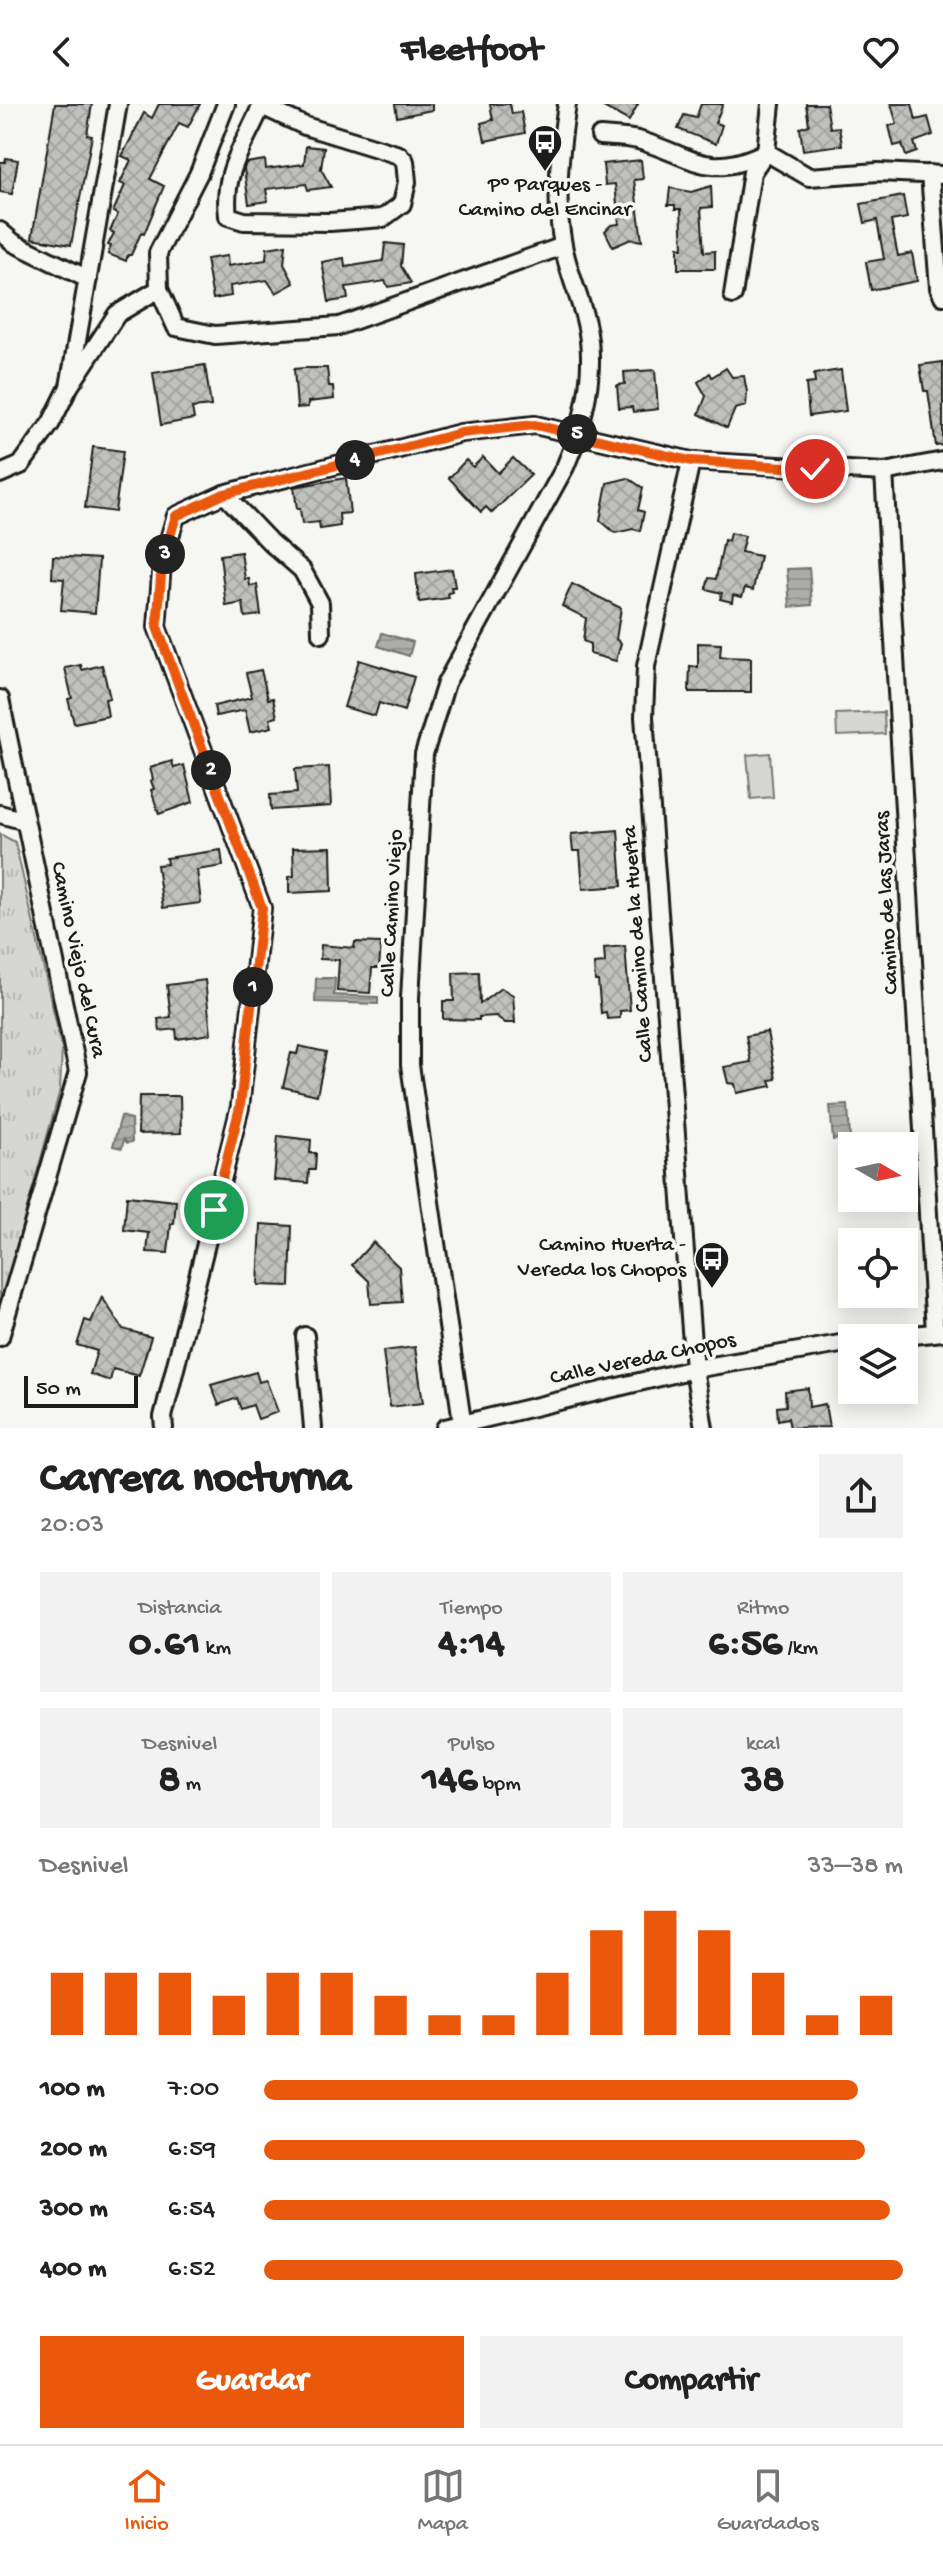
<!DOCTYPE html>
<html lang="es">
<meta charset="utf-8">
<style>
:root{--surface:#fff;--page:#f2f2f2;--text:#222;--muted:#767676;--line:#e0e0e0;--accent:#ea580c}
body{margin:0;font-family:"Gochi Hand",sans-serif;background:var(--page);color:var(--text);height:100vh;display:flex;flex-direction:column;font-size:30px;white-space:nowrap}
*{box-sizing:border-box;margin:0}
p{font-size:26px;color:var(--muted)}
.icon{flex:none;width:44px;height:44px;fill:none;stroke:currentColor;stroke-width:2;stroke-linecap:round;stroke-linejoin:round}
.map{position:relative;height:1324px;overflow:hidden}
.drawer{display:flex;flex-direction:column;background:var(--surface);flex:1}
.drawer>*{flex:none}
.needle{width:52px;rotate:99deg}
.fabs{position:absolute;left:838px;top:1028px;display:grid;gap:16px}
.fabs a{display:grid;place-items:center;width:80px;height:80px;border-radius:0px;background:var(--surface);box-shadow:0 4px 20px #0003;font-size:40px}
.scale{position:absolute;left:24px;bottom:20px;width:114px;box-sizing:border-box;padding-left:8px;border:4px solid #1c1c1c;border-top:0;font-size:22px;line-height:28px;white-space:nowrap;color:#1c1c1c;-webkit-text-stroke:6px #f6f6f2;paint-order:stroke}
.pin{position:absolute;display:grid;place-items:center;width:68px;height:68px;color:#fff;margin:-34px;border:4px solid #fff;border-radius:50%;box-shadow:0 2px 8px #0007}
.km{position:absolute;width:40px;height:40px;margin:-20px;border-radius:50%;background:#222;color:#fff;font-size:22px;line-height:40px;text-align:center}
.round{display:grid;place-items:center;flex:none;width:84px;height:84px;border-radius:0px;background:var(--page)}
.head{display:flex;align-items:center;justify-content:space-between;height:136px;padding:0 40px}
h1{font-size:44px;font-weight:700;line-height:60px}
.metrics{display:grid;grid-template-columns:repeat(3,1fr);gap:12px;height:136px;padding:8px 40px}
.metrics div{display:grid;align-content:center;border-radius:0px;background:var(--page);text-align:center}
.metrics b{font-size:40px;font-weight:700}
.metrics small{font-size:22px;font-weight:400}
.metrics p{font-size:22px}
.chart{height:224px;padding:16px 40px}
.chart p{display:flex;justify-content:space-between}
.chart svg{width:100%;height:144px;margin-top:8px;stroke:var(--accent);stroke-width:6}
.action{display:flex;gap:16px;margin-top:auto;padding:16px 40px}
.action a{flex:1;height:92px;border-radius:0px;background:var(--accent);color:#fff;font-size:32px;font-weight:700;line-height:92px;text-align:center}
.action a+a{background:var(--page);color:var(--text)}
ul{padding:0 40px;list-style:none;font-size:26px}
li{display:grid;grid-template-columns:128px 96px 1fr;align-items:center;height:60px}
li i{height:20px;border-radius:10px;background:var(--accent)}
header{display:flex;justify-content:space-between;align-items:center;height:104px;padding:0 40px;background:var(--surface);font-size:36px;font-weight:700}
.menu{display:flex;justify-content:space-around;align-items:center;height:112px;border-top:2px solid var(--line);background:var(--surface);font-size:22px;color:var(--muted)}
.menu a{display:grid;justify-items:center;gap:4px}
.menu .selected{color:var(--accent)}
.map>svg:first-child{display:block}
</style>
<header><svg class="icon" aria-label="back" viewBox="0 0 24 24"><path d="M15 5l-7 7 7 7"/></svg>Fleetfoot<svg class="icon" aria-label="heart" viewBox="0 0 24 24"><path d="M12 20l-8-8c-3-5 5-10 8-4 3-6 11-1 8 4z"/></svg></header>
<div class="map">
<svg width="943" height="1324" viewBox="0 0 943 1324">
<defs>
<pattern id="grass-tufts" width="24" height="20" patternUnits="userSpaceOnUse" patternTransform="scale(2)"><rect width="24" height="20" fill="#d6d6d2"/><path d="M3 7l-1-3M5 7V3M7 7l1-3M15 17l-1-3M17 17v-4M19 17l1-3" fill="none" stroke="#b7b7b4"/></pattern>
<pattern id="water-rules" width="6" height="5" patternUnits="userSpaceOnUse" patternTransform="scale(2)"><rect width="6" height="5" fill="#acaca9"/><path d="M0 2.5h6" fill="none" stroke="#939391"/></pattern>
<pattern id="building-cross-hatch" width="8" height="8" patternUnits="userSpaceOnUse" patternTransform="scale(2)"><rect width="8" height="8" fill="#c0c0bd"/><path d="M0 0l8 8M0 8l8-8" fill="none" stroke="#a4a4a2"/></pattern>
</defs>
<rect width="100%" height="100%" fill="#f6f6f2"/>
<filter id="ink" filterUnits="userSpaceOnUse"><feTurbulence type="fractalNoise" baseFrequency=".0125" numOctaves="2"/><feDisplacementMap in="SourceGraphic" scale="16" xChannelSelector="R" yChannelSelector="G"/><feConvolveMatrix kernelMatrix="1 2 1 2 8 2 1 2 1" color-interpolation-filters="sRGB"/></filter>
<g filter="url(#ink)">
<path fill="url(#grass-tufts)" stroke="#797977" stroke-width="2" d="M 0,730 L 15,738 L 62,945 L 60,986 L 0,1202 Z"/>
<g fill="#d6d6d2" stroke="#797977" stroke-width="2">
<path d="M 884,608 L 885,630 L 837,632 L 836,610 Z"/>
<path d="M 770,649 L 773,693 L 751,695 L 747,651 Z"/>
</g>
<g fill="url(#water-rules)" stroke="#727271" stroke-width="2">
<path d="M 809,464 L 812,501 L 790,503 L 787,465 Z"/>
<path d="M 382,529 L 413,538 L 409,552 L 378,542 Z"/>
<path d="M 316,874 L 335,874 L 334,891 L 378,893 L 378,900 L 315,898 Z"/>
<path d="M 848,1001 L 850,1034 L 833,1036 L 830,1002 Z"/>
<path d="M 121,1012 L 131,1015 L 132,1038 L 127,1039 L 124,1035 L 122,1044 L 113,1042 Z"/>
</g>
<g fill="url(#building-cross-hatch)" stroke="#1c1c1c" stroke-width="2">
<path d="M 55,0 L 92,0 L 87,31 L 92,32 L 71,141 L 32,134 Z"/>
<path d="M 159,0 L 200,0 L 188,23 L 179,19 L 150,75 L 164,82 L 144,130 L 141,129 L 131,151 L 128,151 L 126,157 L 108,150 L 111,142 L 108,141 L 114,129 L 110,127 L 118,110 L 113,108 L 125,81 L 120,79 L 131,56 L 122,52 L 144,9 L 152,14 Z"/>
<path d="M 395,0 L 432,0 L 432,6 L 397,13 Z"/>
<path d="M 490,0 L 510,0 L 512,10 L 521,8 L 525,29 L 485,37 L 481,19 L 493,16 Z"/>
<path d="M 598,0 L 638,0 L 629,17 Z"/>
<path d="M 701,0 L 723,0 L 715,19 L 722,21 L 716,40 L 678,25 L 684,11 L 696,14 Z"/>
<path d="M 806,0 L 826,0 L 830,24 L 839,23 L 842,41 L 803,46 L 800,24 L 809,21 Z"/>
<path d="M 891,0 L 912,0 L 916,16 L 928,13 L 933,31 L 914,38 L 917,48 L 906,52 L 902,40 L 894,42 L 889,22 L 897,20 Z"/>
<path d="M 306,42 L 324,44 L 321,65 L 331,83 L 308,86 L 306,80 L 266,85 L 268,97 L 249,100 L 244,65 L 246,59 L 265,56 L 266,65 L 304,60 Z"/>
<path d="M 6,54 L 18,56 L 12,90 L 0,88 L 0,58 L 5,58 Z"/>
<path d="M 641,56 L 643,75 L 634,76 L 642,137 L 631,135 L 613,143 L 605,127 L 611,121 L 619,120 L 615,80 L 605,81 L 603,60 Z"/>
<path d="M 711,82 L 712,103 L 701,104 L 704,148 L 715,147 L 715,165 L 678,165 L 678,143 L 683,144 L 681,105 L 675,105 L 675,101 L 668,101 L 670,84 L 691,88 Z"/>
<path d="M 903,92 L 907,114 L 891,117 L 898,152 L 912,149 L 917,177 L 871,186 L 866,158 L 884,155 L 877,116 L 865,119 L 861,100 Z"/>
<path d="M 385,139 L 403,141 L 401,162 L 411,179 L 388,183 L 385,177 L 346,183 L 348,195 L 329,198 L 322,158 L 344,154 L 345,163 L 383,157 Z"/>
<path d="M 286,141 L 284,160 L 294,179 L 276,189 L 267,176 L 230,182 L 231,192 L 213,195 L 206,155 L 227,152 L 228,162 L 266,156 L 267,144 Z"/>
<path d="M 943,258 L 943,341 L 936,342 L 928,287 L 924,287 L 920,261 Z"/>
<path d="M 205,261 L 211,302 L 192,304 L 194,315 L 161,321 L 153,269 Z"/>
<path d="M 304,264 L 327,264 L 329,282 L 333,282 L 334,295 L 308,298 L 308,303 L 297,304 L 294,265 Z"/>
<path d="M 726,264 L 732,273 L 744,272 L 747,288 L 746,302 L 735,305 L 727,324 L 699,310 L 706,292 L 698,278 L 710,269 L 712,273 Z"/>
<path d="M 655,266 L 658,305 L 633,308 L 632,303 L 619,304 L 617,281 L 625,280 L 624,268 Z"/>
<path d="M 841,266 L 846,307 L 809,312 L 806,280 L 815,279 L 814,270 Z"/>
<path d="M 93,343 L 123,347 L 115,408 L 85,404 Z"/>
<path d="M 483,353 L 498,369 L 513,354 L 531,371 L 492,409 L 486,403 L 481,408 L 449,374 L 466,356 L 473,363 Z"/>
<path d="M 346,374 L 350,409 L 339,410 L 340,422 L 320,425 L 319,418 L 302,420 L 300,405 L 297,405 L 294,383 Z"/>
<path d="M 628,374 L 643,384 L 638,406 L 644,408 L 640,427 L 633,425 L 615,429 L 600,416 L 607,379 Z"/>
<path d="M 730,429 L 745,432 L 741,448 L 760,452 L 753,486 L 745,484 L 742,493 L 733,491 L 732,498 L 720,495 L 722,489 L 706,485 L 709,474 L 716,475 L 724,436 L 728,437 Z"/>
<path d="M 241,448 L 245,475 L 249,475 L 250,482 L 257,481 L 261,511 L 245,513 L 243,499 L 226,502 L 220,451 Z"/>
<path d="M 53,452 L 99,455 L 95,509 L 61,506 L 64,475 L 52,474 Z"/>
<path d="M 452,465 L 455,483 L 451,483 L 452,488 L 448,489 L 449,494 L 419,498 L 416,470 Z"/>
<path d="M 572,480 L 621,504 L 616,535 L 621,539 L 616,557 L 590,550 L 590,540 L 583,537 L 586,514 L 562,502 Z"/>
<path d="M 698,539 L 721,540 L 720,553 L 751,554 L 751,588 L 689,588 L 690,562 L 698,563 Z"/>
<path d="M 359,556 L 414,573 L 404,607 L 379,599 L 375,612 L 344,603 Z"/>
<path d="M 81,561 L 82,566 L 102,561 L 110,594 L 105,595 L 108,612 L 74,619 L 68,595 L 72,594 L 65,564 Z"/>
<path d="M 261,566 L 268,595 L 273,594 L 277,613 L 270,615 L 272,623 L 250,628 L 245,606 L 216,612 L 214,602 L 252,593 L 246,569 Z"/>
<path d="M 172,657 L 174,664 L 184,661 L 193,698 L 159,710 L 151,686 L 154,685 L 151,677 L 153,675 L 150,664 Z"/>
<path d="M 329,663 L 331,702 L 271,706 L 270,691 L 297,689 L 295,665 Z"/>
<path d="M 618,726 L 622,782 L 583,785 L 580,747 L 573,747 L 571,730 Z"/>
<path d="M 331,743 L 332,787 L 289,789 L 289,773 L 294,772 L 293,744 Z"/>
<path d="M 221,746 L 223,762 L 197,766 L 201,799 L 163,804 L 157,761 L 167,760 L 166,754 Z"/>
<path d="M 355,838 L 381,839 L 379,864 L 372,864 L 370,889 L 337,887 L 339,856 L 320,855 L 321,841 L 354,844 Z"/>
<path d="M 625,842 L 630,906 L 620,907 L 620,914 L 607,915 L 606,908 L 601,909 L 598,877 L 595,877 L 594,860 L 605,859 L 604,844 Z"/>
<path d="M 479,868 L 480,900 L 501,884 L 513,891 L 515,919 L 505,919 L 496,912 L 479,913 L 479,916 L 443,915 L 443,897 L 454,897 L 453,869 Z"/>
<path d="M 205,876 L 211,930 L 177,935 L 176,925 L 160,927 L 158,915 L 171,913 L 167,881 Z"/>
<path d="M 767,928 L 776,975 L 770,976 L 772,982 L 737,989 L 735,980 L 728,979 L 724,963 L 751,958 L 746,932 Z"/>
<path d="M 299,942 L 326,948 L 317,991 L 283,983 L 291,949 L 297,950 Z"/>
<path d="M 139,992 L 180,992 L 181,1029 L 138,1030 Z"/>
<path d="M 278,1032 L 311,1036 L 310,1049 L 316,1049 L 315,1066 L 309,1066 L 308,1079 L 274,1076 Z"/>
<path d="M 127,1092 L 176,1097 L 174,1120 L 171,1120 L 168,1149 L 147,1148 L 149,1129 L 124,1126 Z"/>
<path d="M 261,1120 L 292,1122 L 290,1182 L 258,1181 Z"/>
<path d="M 373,1138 L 399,1163 L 402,1198 L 371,1200 L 369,1177 L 352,1161 Z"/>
<path d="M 102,1193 L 123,1225 L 151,1233 L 139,1272 L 113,1265 L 110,1277 L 90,1270 L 97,1247 L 77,1241 L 85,1216 L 91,1218 Z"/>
<path d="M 415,1243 L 423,1299 L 390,1303 L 383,1247 Z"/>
<path d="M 256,1268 L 259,1278 L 266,1276 L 278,1308 L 258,1315 L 253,1301 L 241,1305 L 237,1294 L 219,1301 L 211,1281 Z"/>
<path d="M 808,1284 L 809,1303 L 825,1300 L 829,1323 L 790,1324 L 788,1314 L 778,1316 L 777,1303 L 786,1302 L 785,1287 Z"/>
</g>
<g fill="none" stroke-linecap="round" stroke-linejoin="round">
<g stroke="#1c1c1c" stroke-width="22">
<g id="minor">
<path d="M 226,0 L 199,69 L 158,149 L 159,185 L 176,223 L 215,231 L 339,222 L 563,142"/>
<path d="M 262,2 L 305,22 L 399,51 L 405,57 L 407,78 L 402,100 L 383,114 L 330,118 L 244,117 L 228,112 C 222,65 246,40 262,0"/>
<path d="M 600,32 C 612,33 626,33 638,36 C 693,52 706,77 766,48 L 809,73 L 878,68 L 943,71"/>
<path d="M 930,70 L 939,184 L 943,192"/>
<path d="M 0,127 L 14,139 L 88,175"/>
<path d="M 733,191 L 752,68 L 766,48 L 771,0"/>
<path d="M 69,283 L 118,0"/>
<path d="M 691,357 L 646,562 L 644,613 L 694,1265 L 704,1324"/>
<path d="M 884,368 L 935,1228"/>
<path d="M 0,370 L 21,361 L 51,319 L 69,283 L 117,210 L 159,185"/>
<path d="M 224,390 L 271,439 L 302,466 L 320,499 L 321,530"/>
<path d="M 0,595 L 78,968 L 0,1233"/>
<path d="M 0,710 L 25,717"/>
<path d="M 305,1232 L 313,1324"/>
<path d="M 883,1234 L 943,1228"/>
<path d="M 164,1324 L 163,1313 L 240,1003 L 262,804 L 157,523 L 162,459 L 176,412 L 224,390 L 461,329 L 535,321 L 691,357 L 884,368 L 943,357"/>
<path d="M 445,1324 L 694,1265 L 852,1238"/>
<path d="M 463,1324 L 410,961 L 410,894 L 424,650 L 446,579 L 565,363 C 584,320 597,266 586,219 C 580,193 568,168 563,141 C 554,94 560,47 567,0"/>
</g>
</g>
<use href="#minor" stroke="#f6f6f2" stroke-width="16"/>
</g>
</g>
<g fill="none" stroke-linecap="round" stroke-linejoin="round" filter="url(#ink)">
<g stroke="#fff" stroke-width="16">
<path id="route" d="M 214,1106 L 240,1003 L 262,804 L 157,523 L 162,459 L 176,412 L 224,390 L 461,329 L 535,321 L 691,357 L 815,365"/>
</g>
<use href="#route" stroke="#ea580c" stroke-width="10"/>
</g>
<defs>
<g id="bus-pin" transform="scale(1.8)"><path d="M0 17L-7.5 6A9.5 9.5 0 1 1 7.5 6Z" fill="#1c1c1c" stroke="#f6f6f2"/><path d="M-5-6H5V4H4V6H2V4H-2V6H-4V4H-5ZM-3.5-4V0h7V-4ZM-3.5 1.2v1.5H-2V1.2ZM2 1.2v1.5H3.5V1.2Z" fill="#fff"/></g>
</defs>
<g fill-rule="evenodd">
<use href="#bus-pin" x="545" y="38"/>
<use href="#bus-pin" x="712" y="1155"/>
</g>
<g text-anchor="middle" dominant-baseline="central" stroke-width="7" stroke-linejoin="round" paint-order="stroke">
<g font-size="22" fill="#1c1c1c" stroke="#f6f6f2">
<text x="545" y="82">Pº Parques -<tspan x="545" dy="25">Camino del Encinar</tspan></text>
<text x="686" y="1142" text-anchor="end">Camino Huerta -<tspan x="686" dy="25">Vereda los Chopos</tspan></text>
</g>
<g font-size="22" fill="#1c1c1c" stroke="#f6f6f2">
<text transform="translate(888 799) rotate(-93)">Camino de las Jaras</text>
<text transform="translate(393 809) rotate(-87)">Calle Camino Viejo</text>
<text transform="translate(639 840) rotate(-94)">Calle Camino de la Huerta</text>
<text transform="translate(77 856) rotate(78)">Camino Viejo del Cura</text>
<text transform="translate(643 1256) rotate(-12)">Calle Vereda Chopos</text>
</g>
</g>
</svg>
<div class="fabs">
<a><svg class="needle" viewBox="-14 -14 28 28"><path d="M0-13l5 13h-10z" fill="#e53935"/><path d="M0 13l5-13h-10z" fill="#767676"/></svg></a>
<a><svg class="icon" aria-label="locate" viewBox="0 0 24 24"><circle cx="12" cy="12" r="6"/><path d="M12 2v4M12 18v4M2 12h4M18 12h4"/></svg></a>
<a><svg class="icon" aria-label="layers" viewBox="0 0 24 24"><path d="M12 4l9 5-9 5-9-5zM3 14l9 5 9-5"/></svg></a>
</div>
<div class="scale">50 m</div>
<div class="pin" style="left:214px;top:1106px;background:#1e9e55"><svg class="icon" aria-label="arrive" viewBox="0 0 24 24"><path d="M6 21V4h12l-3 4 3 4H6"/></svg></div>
<div class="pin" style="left:815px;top:365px;background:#d93025"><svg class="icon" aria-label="check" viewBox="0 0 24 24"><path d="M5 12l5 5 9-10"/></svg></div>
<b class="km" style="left:253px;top:883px">1</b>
<b class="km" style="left:211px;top:666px">2</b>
<b class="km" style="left:165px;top:450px">3</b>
<b class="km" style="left:355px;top:356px">4</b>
<b class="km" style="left:577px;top:330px">5</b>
</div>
<section class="drawer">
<div class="head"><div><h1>Carrera nocturna</h1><p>20:03</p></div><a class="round"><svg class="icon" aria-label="share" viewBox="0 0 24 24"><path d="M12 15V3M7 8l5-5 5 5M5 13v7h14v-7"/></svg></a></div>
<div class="metrics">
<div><p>Distancia</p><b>0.61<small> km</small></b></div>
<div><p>Tiempo</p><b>4:14</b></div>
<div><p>Ritmo</p><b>6:56<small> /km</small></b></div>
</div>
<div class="metrics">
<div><p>Desnivel</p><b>8<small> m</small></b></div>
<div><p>Pulso</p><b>146<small> bpm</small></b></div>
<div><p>kcal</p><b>38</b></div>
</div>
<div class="chart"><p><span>Desnivel</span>33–38 m</p>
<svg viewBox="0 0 160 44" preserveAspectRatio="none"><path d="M5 44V25M15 44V25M25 44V25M35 44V32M45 44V25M55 44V25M65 44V32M75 44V38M85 44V38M95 44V25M105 44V12M115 44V6M125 44V12M135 44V25M145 44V38M155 44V32"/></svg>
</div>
<ul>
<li><b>100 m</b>7:00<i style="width:93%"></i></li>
<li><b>200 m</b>6:59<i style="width:94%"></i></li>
<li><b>300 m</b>6:54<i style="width:98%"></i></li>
<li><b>400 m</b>6:52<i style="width:100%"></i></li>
</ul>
<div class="action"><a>Guardar</a><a>Compartir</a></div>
</section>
<nav class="menu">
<a class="selected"><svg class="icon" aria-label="home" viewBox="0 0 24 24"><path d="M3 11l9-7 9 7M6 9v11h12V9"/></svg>Inicio</a>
<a><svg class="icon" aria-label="map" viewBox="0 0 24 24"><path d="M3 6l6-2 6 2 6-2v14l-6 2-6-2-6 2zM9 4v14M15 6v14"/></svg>Mapa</a>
<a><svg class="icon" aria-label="saved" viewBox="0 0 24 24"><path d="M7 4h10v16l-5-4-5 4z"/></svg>Guardados</a>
</nav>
